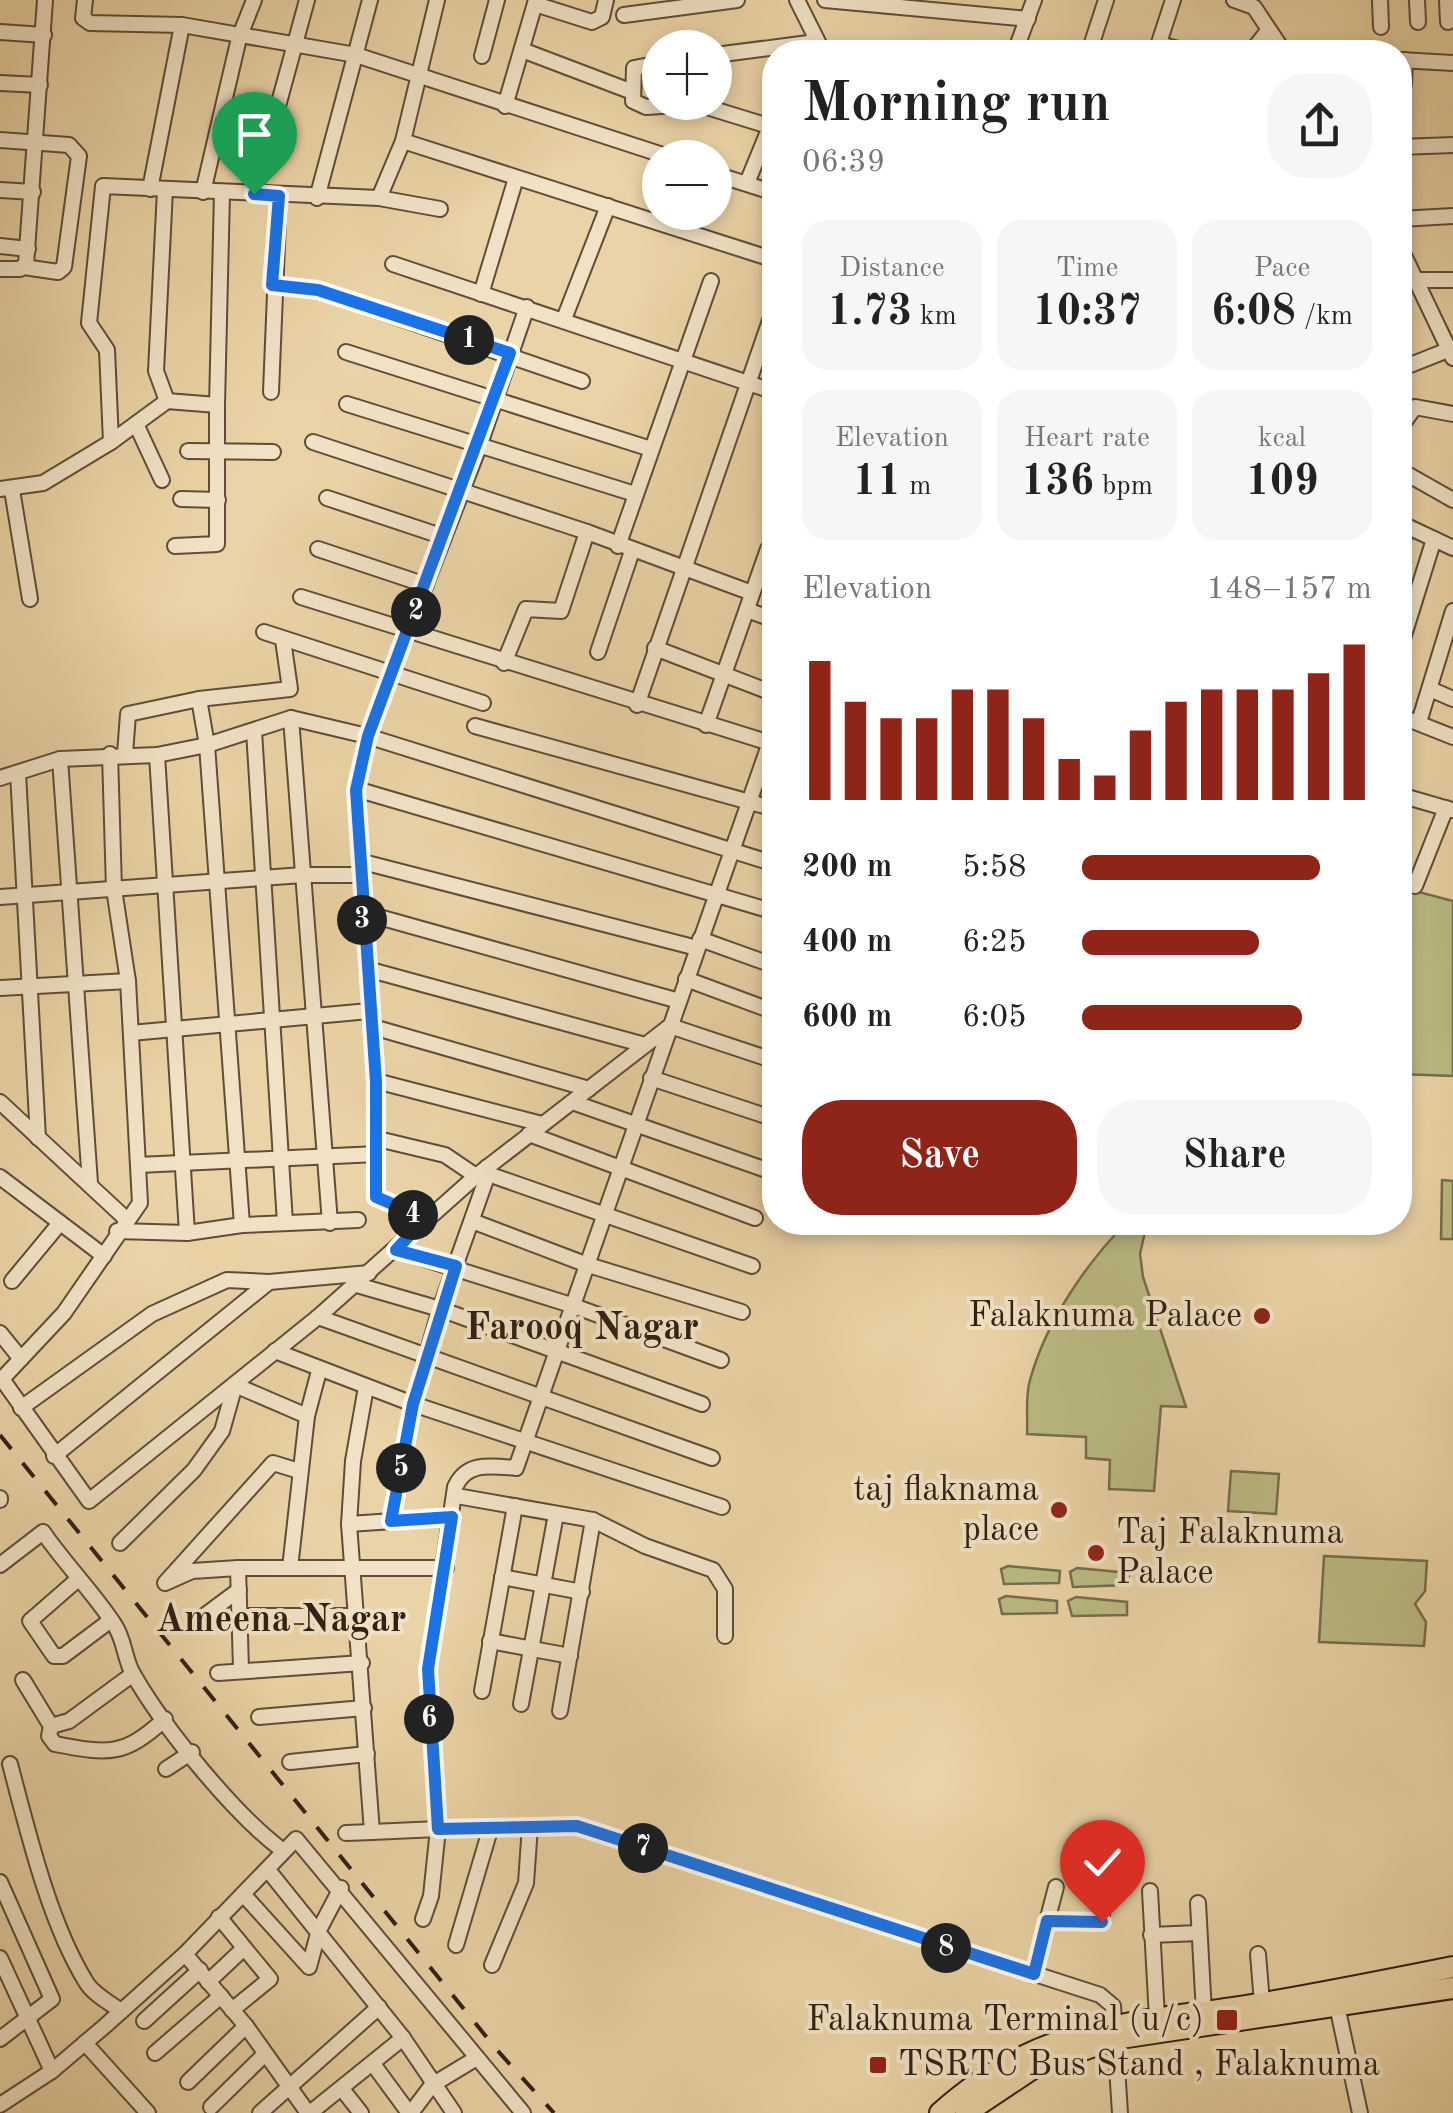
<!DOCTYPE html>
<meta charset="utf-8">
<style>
:root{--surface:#fff;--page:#f6f6f6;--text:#222;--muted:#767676;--accent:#8f2418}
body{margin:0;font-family:"Old Standard TT",serif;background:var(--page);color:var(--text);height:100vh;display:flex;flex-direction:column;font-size:38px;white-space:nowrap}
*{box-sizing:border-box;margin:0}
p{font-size:32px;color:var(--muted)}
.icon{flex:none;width:55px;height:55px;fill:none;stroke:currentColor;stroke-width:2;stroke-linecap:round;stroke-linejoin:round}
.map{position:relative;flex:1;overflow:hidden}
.details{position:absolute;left:762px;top:40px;width:650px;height:1195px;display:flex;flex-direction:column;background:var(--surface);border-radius:40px;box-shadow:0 5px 15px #0003}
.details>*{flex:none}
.buttons{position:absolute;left:642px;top:30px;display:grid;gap:20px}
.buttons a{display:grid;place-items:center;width:90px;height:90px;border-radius:50%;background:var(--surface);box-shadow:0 5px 15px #0003;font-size:50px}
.pin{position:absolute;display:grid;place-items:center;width:85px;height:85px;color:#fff;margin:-102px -42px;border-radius:50% 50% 50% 0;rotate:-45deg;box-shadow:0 0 10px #0007}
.pin .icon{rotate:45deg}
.km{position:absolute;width:50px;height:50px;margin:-25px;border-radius:50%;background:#222;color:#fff;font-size:28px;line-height:50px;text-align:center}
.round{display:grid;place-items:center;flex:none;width:105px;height:105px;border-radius:40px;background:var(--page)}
.summary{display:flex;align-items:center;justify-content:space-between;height:170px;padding:0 40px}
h1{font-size:55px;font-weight:700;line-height:75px}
.metrics{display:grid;grid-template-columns:repeat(3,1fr);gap:15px;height:170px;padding:10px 40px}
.metrics div{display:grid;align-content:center;border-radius:25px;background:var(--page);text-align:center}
.metrics b{font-size:42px;font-weight:700}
.metrics small{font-size:28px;font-weight:400}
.metrics p{font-size:28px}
.chart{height:280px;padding:20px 40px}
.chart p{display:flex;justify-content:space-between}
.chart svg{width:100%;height:180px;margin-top:10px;stroke:var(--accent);stroke-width:6}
.cta{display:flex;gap:20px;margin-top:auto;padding:20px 40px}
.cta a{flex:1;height:115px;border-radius:40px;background:var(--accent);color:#fff;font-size:40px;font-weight:700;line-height:115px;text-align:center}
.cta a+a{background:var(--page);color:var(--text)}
ul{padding:0 40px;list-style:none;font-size:32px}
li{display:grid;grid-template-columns:160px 120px 1fr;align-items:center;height:75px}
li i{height:25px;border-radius:12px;background:var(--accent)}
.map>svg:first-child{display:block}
</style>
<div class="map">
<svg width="1453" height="2113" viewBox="0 0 1453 2113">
<rect width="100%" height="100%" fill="#ead3a6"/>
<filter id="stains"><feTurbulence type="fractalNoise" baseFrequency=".002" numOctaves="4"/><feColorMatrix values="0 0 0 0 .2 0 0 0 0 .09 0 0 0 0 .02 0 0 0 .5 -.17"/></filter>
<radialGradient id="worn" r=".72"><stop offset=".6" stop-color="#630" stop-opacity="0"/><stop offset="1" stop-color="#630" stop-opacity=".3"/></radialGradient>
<g fill="#bbbb84" stroke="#766e4c" stroke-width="2.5">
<path d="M 1400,887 L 1453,901 L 1453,1076 L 1400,1074 Z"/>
<path d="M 1442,1180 L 1453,1181 L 1453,1239 L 1441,1239 Z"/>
<path d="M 1126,1223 L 1147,1223 L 1140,1254 L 1143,1277 L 1186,1407 L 1161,1406 L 1154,1491 L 1109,1489 L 1110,1460 L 1086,1458 L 1086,1437 L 1027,1434 C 1028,1417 1025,1396 1030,1380 C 1046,1322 1085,1265 1126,1223 Z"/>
<path d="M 1231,1471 L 1279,1474 L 1276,1514 L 1228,1511 Z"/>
<path d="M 1324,1556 L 1427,1561 L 1425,1591 L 1415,1604 L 1426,1622 L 1424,1646 L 1319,1642 Z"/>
<path d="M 1008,1566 L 1060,1571 L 1059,1583 L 1004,1584 L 1001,1569 Z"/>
<path d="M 1077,1568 L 1129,1573 L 1128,1585 L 1073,1587 L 1070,1572 Z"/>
<path d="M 1006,1596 L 1057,1601 L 1057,1613 L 1002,1614 L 999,1599 Z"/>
<path d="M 1076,1597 L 1127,1602 L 1127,1615 L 1072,1616 L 1068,1601 Z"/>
</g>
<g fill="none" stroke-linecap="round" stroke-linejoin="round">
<g stroke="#5f4d38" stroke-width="18">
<g id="minor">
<path d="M 85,0 L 83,18 L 90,23 L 182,25 L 356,55 L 672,158"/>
<path d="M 797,0 L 823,52"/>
<path d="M 825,0 L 1028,19"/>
<path d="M 1234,0 L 1254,7 L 1284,52"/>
<path d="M 1380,0 L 1381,27"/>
<path d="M 1417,0 L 1418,22"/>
<path d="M 1447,0 L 1448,22"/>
<path d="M 535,4 L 592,22 L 602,17 L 606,0"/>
<path d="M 624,15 L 737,0"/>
<path d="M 0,32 L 44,35"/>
<path d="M 1159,44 L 1190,52"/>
<path d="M 522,50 L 630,91"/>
<path d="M 1015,52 L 1034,0"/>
<path d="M 1089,52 L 1106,0"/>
<path d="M 1156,52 L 1173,0"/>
<path d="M 1251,52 L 1267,32"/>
<path d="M 715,55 L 816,42"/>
<path d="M 482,56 L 497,0"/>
<path d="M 1400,60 L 1453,63"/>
<path d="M 660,63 L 634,68 L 633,101 L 646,107 L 677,105"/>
<path d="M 0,83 L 40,85"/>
<path d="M 1404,84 L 1405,60"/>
<path d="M 505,106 L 536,0"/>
<path d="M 710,108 L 775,128"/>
<path d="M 0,140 L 69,145 L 79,156 L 64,267 L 58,272 L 24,267"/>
<path d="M 403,141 L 775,260"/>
<path d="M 1400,147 L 1453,145"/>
<path d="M 715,174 L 775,193"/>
<path d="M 747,183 L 770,127"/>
<path d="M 150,189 L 182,25"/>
<path d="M 0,190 L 33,192"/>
<path d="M 165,190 L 156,371 L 167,401"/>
<path d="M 203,192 L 239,38 L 254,0"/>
<path d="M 254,194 L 307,0"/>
<path d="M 317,198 L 370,0"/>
<path d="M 379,198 L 403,141 L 437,0"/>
<path d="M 1400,219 L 1453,216"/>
<path d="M 690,232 L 694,212"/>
<path d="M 0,246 L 28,249"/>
<path d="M 1400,247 L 1453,358"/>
<path d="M 393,264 L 775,392"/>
<path d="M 0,269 L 20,269 L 26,264 L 45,0"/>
<path d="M 1418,280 L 1453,280"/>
<path d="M 272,285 L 318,290 L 582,381"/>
<path d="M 481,294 L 516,178"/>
<path d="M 564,319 L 608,206"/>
<path d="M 346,352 L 651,449"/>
<path d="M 1400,369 L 1453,348"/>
<path d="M 271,392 L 279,196"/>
<path d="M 347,404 L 635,494"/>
<path d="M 136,424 L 162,480"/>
<path d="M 1400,428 L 1415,407 L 1453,414"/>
<path d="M 111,442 L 167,401 L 217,405 L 222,193"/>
<path d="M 313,442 L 587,532 L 752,593"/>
<path d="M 188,451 L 273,452"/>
<path d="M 1400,470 L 1453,500"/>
<path d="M 0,489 L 43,483 L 111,442 L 107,350 L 89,323 L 103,186 L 379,198 L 440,209"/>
<path d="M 12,490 L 30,599"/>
<path d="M 327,498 L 444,537"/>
<path d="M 181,499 L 218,500"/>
<path d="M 1400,523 L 1453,548"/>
<path d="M 175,546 L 217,544 L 217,405"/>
<path d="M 618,546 L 711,281"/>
<path d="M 1400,547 L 1408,527"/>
<path d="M 318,549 L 426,585"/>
<path d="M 301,597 L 770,743"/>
<path d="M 747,610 L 775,620"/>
<path d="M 264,632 L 483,703"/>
<path d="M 655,648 L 775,694"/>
<path d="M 1400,648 L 1434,539"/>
<path d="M 598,652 L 632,551"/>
<path d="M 504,663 L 526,609 L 561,611 L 587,532"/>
<path d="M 1430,689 L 1453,699"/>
<path d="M 199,699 L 207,745 L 242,1225"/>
<path d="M 637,705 L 775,306"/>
<path d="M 1400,716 L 1453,737"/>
<path d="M 291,718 L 330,1223"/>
<path d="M 1419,722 L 1453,611"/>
<path d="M 706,725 L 768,549 L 775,552"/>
<path d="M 475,726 L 775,809"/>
<path d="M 775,728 L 516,1468 C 491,1466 467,1461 455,1487 L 428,1669 L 438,1829 L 577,1826 L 1100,1995 L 1113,2006 L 1120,2113"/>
<path d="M 254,731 L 285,1223"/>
<path d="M 110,754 L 114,889 L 128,981 L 140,1203 L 64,1313 L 2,1379 L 89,1501 L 318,1317 L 476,1176 L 670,1026 L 775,1061"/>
<path d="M 125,754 L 128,714 L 199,699 L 290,689 L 283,640"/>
<path d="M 157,755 L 187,1233"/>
<path d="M 60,759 L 90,1183"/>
<path d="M 18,773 L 38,1138"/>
<path d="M 0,778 L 60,759 L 157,755 L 207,745 L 291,718 L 367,736 L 775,864"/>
<path d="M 356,789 L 775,912"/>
<path d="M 1400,795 L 1452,810"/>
<path d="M 363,862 L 697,948"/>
<path d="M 1415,886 L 1446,808"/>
<path d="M 0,897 L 303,875 L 362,875"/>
<path d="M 361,912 L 679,1001"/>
<path d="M 700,939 L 775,966"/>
<path d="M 367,969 L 645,1045"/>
<path d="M 686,979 L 775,1012"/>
<path d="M 0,988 L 128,981"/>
<path d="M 373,1027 L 589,1089"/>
<path d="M 131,1033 L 369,1011"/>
<path d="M 651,1078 L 775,1119"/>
<path d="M 376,1081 L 542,1124"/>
<path d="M 0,1102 L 126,1219"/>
<path d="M 572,1102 L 775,1173"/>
<path d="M 529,1134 L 755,1218"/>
<path d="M 378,1139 L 445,1155 L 476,1176"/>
<path d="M 138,1165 L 377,1154"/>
<path d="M 487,1167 L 488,1174 L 752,1266"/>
<path d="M 0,1177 L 104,1256"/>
<path d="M 472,1221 L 585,1264 L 742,1312"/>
<path d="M 421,1223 L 404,1209 L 377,1197 L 376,1081 L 356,789 L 367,736 L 479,447 L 527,307"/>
<path d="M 117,1231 L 187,1233 L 242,1225 L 358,1220"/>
<path d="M 396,1250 L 571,1305 L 721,1360"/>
<path d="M 12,1281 L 60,1223"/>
<path d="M 357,1285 L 440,1309 L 702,1404"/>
<path d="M 318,1317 L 712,1458"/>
<path d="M 0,1333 L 21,1359"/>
<path d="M 275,1351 L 413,1404 L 722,1507"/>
<path d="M 366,1387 L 353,1461 L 349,1524 L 372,1832 L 438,1829 L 431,1896 L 423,1919"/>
<path d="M 21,1408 L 152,1314 L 227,1280 L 269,1282"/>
<path d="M 54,1456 L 269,1282 L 369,1273"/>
<path d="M 299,1471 L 273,1463 L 165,1583 L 192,1571 L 238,1568 L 446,1568"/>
<path d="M 457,1496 L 593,1520 L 645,1546 L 713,1570 L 725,1589 L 725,1636"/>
<path d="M 0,1498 L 0,1500"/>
<path d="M 391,1521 L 413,1404 L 440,1309 L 488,1174"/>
<path d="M 349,1524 L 452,1517"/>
<path d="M 120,1543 L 194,1470 L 222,1431 L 235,1385 L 307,1416"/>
<path d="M 0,1565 L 43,1532 C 65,1564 93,1592 114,1624 C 125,1640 124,1658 133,1674 C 164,1728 233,1813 282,1850"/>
<path d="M 238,1568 L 241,1669"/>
<path d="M 290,1568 L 307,1416 L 319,1371"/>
<path d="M 502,1577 L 582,1592"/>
<path d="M 77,1580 L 30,1621 L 54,1656 L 63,1656 L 111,1620"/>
<path d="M 204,1616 L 239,1590"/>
<path d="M 240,1616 L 355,1616"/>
<path d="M 490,1641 L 570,1656"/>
<path d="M 218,1673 L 362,1663"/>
<path d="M 23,1680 L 51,1726 L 49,1736 L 55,1744 C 109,1754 123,1757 165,1719"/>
<path d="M 482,1691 L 515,1506"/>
<path d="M 521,1704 L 556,1514"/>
<path d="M 560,1711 L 593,1520"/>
<path d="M 259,1717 L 364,1708"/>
<path d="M 51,1726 L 69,1721 L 133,1674"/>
<path d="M 290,1762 L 367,1754"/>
<path d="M 10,1764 C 28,1832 49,1922 86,1982 C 93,1994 110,2003 121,2011"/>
<path d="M 166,1769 L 192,1752"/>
<path d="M 346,1833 L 372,1832"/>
<path d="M 268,1870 L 403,2038 L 454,2113"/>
<path d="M 0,1882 L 52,1999 L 0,2039"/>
<path d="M 1150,1891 L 1157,2018"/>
<path d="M 243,1894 L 309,1967 L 319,1930 L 341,1888"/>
<path d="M 1198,1903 L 1204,2013"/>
<path d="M 219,1917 L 270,1979 L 232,2010"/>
<path d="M 1047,1921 L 1102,1922 L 1102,1859"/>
<path d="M 1151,1935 L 1199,1933"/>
<path d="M 456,1945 L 490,1830"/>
<path d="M 185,1954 L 246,2026 L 308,2113"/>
<path d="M 1258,1954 L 1262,2003"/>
<path d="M 0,1958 L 52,2071"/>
<path d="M 492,1965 L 526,1883 L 530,1826"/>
<path d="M 1033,1975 L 1056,1887"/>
<path d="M 208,1982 L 243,1949"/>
<path d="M 1336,2001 L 1360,2113"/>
<path d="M 144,2021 L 200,1970"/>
<path d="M 85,2043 L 148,2113"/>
<path d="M 155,2053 L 221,1996"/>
<path d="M 373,2064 L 409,2113"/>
<path d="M 188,2082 L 246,2026"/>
<path d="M 342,2089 L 361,2113"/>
<path d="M 0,2105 L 52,2071 L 106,2025 L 185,1954 L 296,1839 L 523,2113"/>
<path d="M 211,2107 L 265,2054"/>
<path d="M 260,2113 L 379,2007"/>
<path d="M 310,2113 L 403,2038"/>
<path d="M 411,2113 L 432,2085 L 475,2059"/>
</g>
</g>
<g stroke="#312014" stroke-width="24">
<g id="highway">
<path d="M 940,2113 C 1041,2022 1134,2024 1258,2004 C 1323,1993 1388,1980 1453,1967"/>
<path d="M 966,2113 L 1035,2067 L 1114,2039 L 1453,1988"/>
</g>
</g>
<use href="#minor" stroke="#f1e2c5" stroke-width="14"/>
<use href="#highway" stroke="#ead3a6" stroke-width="20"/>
<path stroke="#312014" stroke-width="4" stroke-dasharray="18 18" stroke-linecap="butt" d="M 0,1435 L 497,2050 L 554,2113"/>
</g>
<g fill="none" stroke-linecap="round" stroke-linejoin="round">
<g stroke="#fff" stroke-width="20">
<path id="route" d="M 254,194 L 279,196 L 272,285 L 318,290 L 510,353 L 368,736 L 356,790 L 376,1082 L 376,1197 L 404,1209 L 421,1223 L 396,1250 L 456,1266 L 413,1404 L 391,1521 L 452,1517 L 428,1669 L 438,1829 L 577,1826 L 1034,1974 L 1047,1921 L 1102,1922"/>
</g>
<use href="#route" stroke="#1a73e8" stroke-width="12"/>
</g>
<g fill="#8f2418" stroke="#f1e2c5" stroke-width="4">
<circle cx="1262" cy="1316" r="10"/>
<circle cx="1059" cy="1510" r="10"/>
<circle cx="1096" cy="1553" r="10"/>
<rect x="1215" y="2008" width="24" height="24" rx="5"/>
<rect x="868" y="2055" width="20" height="20" rx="5"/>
</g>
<g text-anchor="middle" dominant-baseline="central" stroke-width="8" stroke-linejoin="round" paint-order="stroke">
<g font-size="35" fill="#312014" stroke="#f1e2c5" text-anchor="end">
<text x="1242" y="1316">Falaknuma Palace</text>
<text x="1039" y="1490">taj flaknama<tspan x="1039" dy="40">place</tspan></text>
<text x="1116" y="1533" text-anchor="start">Taj Falaknuma<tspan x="1116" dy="40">Palace</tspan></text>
<text x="1204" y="2020">Falaknuma Terminal (u/c)</text>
<text x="898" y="2065" text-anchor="start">TSRTC Bus Stand , Falaknuma</text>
</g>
<g font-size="38" font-weight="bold" fill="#312014" stroke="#f1e2c5">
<text x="582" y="1329">Farooq Nagar</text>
<text x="281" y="1621">Ameena Nagar</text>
</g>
</g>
<rect width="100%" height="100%" filter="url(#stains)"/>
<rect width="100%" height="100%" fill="url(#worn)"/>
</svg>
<div class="buttons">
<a>+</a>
<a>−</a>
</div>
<div class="pin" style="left:254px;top:194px;background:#1e9e55"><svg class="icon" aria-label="arrive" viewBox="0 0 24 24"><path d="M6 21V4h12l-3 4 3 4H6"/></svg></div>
<div class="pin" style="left:1102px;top:1922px;background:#d93025"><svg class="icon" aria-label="check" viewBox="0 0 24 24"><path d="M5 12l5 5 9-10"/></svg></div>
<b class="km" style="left:469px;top:340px">1</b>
<b class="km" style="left:416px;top:612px">2</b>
<b class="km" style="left:362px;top:920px">3</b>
<b class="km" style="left:413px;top:1215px">4</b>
<b class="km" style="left:401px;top:1468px">5</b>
<b class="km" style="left:429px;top:1719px">6</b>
<b class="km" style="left:643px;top:1848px">7</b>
<b class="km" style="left:946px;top:1948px">8</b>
<section class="details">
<div class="summary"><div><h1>Morning run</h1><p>06:39</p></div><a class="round"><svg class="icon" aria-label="share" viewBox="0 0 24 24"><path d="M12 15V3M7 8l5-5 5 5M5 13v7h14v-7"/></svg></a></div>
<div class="metrics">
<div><p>Distance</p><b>1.73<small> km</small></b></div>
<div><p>Time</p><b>10:37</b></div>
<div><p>Pace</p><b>6:08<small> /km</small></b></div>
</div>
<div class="metrics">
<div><p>Elevation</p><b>11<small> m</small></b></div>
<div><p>Heart rate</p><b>136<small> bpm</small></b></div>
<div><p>kcal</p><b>109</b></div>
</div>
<div class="chart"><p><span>Elevation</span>148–157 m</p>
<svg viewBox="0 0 160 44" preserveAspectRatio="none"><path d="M5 44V10M15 44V20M25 44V24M35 44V24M45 44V17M55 44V17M65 44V24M75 44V34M85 44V38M95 44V27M105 44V20M115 44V17M125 44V17M135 44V17M145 44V13M155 44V6"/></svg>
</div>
<ul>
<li><b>200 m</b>5:58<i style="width:82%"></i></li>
<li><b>400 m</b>6:25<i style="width:61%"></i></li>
<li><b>600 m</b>6:05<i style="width:76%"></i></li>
</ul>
<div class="cta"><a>Save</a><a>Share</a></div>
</section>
</div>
